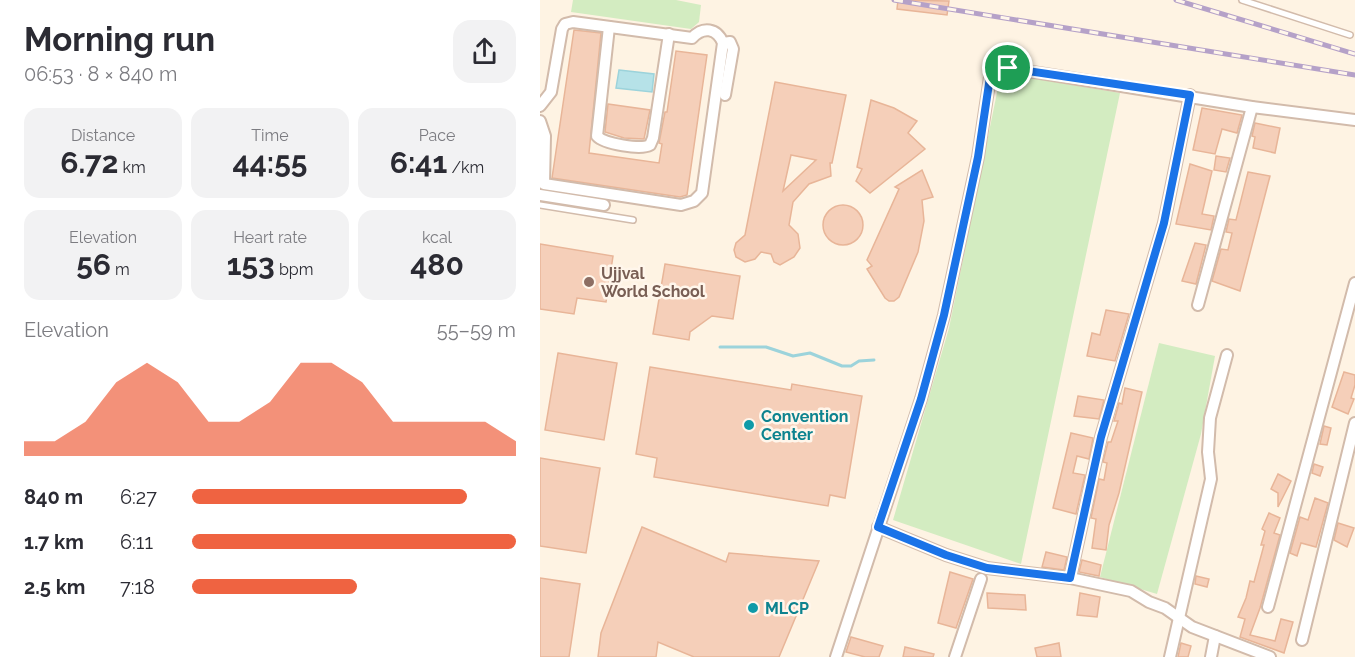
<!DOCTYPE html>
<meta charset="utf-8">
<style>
:root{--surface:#fff;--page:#f2f2f3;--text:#2b2b33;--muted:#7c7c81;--accent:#ef6341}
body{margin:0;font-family:Raleway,sans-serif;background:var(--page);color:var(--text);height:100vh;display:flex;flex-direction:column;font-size:22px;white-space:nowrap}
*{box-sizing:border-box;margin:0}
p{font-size:20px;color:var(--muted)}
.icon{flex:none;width:33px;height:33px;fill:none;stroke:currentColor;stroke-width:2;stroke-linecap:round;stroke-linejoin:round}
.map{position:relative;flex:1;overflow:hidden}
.details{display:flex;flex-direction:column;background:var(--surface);width:540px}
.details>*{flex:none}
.pin{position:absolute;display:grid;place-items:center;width:51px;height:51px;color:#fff;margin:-26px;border:3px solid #fff;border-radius:50%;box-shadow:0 2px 6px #0007}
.round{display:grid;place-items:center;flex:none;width:63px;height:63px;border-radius:18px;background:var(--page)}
.headline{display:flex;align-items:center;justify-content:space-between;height:102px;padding:0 24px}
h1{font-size:33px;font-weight:700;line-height:45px}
.metrics{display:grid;grid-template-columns:repeat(3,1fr);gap:9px;height:102px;padding:6px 24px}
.metrics div{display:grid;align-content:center;border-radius:15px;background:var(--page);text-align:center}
.metrics b{font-size:30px;font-weight:700}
.metrics small{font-size:16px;font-weight:400}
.metrics p{font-size:16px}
.chart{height:168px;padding:12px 24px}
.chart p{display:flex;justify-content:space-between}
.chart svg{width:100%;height:108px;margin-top:6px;fill:var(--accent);opacity:.7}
ul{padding:0 24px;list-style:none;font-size:20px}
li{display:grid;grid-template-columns:96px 72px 1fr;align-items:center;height:45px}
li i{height:15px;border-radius:8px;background:var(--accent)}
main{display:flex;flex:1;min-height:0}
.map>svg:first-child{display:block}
</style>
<main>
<section class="details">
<div class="headline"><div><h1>Morning run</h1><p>06:53 · 8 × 840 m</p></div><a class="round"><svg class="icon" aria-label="share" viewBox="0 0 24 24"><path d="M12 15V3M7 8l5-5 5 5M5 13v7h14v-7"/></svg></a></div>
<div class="metrics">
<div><p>Distance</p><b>6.72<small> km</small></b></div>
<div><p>Time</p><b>44:55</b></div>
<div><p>Pace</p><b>6:41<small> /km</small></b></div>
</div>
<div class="metrics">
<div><p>Elevation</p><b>56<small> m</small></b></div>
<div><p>Heart rate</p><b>153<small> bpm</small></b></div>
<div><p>kcal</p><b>480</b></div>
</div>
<div class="chart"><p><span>Elevation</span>55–59 m</p>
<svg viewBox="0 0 160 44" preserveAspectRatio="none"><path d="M0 44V38L10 38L20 30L30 14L40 6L50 14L60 30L70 30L80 22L90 6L100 6L110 14L120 30L130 30L140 30L150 30L160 38V44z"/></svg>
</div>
<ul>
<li><b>840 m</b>6:27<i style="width:85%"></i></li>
<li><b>1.7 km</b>6:11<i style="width:100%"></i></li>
<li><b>2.5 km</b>7:18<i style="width:51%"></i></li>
</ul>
</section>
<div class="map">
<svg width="815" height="657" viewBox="0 0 815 657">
<rect width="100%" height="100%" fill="#fef3e3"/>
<g fill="#d3ecc1">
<path d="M 33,0 L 136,0 L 161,5 L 159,22 L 151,29 L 31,12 Z"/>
<path d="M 461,73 L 580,93 L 481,564 L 353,520 L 409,328 Z"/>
<path d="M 619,343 L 675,356 L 661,434 L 617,594 L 560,577 Z"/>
</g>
<path fill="#b6e2e8" stroke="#9cd3db" stroke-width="1.5" d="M 79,70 L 114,74 L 112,92 L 76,88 Z"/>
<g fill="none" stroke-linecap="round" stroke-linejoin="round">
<path stroke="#9cd3db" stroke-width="3" d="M 180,347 L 226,347 L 253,356 L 270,353 L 302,366 L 311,366 L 319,361 L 334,360"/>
</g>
<g fill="#f5cfb9" stroke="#e8b598" stroke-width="1.5" fill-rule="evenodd">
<path d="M 358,0 L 409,1 L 407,15 L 357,9 Z"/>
<path d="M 34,30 L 61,33 L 49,153 L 119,163 L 122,144 L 119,143 L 125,112 L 127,112 L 136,51 L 167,55 L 147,195 L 140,197 L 12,178 Z"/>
<path d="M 235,82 L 306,95 L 292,163 L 290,163 L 291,176 L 269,184 L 253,202 L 249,225 L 258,234 L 260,248 L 254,257 L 240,265 L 234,262 L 231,254 L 221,252 L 215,259 L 205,262 L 196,257 L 194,250 L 196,243 L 205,235 ZM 251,155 L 276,160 L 243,191 Z"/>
<path d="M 331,100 L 354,108 L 377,121 L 368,133 L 385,149 L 330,193 L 316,181 L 322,169 L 317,167 Z"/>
<path d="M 68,104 L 110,110 L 104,139 L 84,138 L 65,132 Z"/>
<path d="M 662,108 L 702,115 L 697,133 L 682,129 L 675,154 L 653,150 Z"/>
<path d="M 715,123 L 740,128 L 735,153 L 713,148 L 715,137 L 712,136 Z"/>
<path d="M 676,156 L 690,158 L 686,172 L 674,170 Z"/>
<path d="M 650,164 L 672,171 L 662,214 L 674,216 L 671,230 L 636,224 Z"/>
<path d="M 382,170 L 393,197 L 382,200 L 384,221 L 378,252 L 359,297 L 354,301 L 349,301 L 345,298 L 327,269 L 332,266 L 327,260 L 359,189 L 355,187 Z"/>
<path d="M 708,172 L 730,176 L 700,291 L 672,281 L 681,249 L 688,250 L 692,233 L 686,232 L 689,219 L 696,220 Z"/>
<circle cx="303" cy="225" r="20"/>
<path d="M 655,243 L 666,245 L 656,284 L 642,281 Z"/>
<path d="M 0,244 L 73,256 L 66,302 L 37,298 L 34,314 L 0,309 Z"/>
<path d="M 125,264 L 200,276 L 193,319 L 172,316 L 150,332 L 149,340 L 113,334 Z"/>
<path d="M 566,310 L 589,314 L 575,361 L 547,356 L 552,333 L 560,335 Z"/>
<path d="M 18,353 L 77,363 L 64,440 L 5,430 Z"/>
<path d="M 110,367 L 251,390 L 252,384 L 322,396 L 305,498 L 290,495 L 288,506 L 114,477 L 117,458 L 96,454 Z"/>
<path d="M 804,372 L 815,375 L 815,385 L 811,398 L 814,399 L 808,414 L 792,407 Z"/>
<path d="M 585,388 L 602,392 L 579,493 L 569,525 L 566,550 L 552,548 L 556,519 L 551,518 L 559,479 L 564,480 L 567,463 L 563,462 L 568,442 L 571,442 L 578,421 L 574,421 L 579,403 L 582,404 Z"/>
<path d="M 538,396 L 564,400 L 559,419 L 534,416 Z"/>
<path d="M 784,426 L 791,428 L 787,445 L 780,444 Z"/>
<path d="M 531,433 L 553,438 L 549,459 L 537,456 L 533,473 L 545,475 L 536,514 L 513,508 Z"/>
<path d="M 0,458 L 60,468 L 46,553 L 0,546 Z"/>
<path d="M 774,464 L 783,467 L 780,476 L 772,473 Z"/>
<path d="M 738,474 L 751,481 L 738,507 L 738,493 L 731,489 Z"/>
<path d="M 775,498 L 788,503 L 776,547 L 761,543 L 757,556 L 750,553 L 760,517 L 768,520 Z"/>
<path d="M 729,513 L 740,518 L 734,533 L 740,535 L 720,608 L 710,635 L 735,641 L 741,619 L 753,622 L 744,653 L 700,637 L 705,619 L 698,617 L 706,598 L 710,581 L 714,582 L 724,545 L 721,545 L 725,531 L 722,529 Z"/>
<path d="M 798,523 L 814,528 L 807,547 L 794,540 Z"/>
<path d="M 102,527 L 186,562 L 189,553 L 279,561 L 239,657 L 154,657 L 118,642 L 116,657 L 58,657 L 61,633 Z"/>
<path d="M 506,552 L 527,557 L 524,570 L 502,567 Z"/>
<path d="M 542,560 L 561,565 L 559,576 L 539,572 Z"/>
<path d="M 410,572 L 433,579 L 416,628 L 398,623 Z"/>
<path d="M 656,576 L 669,579 L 667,587 L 655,584 Z"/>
<path d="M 0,578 L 40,584 L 29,657 L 0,657 Z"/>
<path d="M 447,593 L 485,595 L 486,610 L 448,608 Z"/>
<path d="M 540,593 L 560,597 L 557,617 L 537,615 Z"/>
<path d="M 311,637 L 343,646 L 339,657 L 325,657 L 306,652 Z"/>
<path d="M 519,643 L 521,657 L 497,657 L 495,648 Z"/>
<path d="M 641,643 L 651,646 L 648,657 L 638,657 Z"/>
<path d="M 365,647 L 394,654 L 393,657 L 363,657 Z"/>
</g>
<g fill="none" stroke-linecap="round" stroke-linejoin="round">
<g stroke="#d2bbab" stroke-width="8">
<g id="lane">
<path d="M 702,0 L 810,35"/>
<path d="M 0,205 L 93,220"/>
</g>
</g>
<g stroke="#d2bbab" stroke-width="14">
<g id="street">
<path d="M 69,27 L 57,136 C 64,144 101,150 110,145 L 113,138 L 129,34"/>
<path d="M 183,43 L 190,42 L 193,49 L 185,95"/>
<path d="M 0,106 L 11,92 L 22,29 L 25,24 L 33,22 L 152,38 C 163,26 177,28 183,43 L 162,193 L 154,201 L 141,205 L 4,184 L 5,136 L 0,121"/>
<path d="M 0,195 L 64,205"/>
<path d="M 658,305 L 712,107"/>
<path d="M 338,527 L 406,555 L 447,568 L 530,578 L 591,591 L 609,602 L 625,608 L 652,627 L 730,657"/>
<path d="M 530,578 L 561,437 L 624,223 L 650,95"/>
<path d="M 728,607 L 815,283"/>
<path d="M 762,640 L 815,423"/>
<path d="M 296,657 L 381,399 L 404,315 L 438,157 L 450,77 L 468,68 L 712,107 L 815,120"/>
<path d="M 415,657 L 441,579"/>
<path d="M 630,657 L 671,479 L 668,452 L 670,418 L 687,355"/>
<path d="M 671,657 L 675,636"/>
</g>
</g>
<use href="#lane" stroke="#fff" stroke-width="5"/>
<use href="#street" stroke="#fff" stroke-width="10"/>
<g stroke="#b5a1c8" stroke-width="5">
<g id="rail">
<path d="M 354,0 L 815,75"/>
<path d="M 636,0 L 815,54"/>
</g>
</g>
<use href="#rail" stroke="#fff6eb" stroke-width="3" stroke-dasharray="9" stroke-linecap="butt"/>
</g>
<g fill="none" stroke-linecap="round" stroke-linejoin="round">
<g stroke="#fff" stroke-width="12">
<path id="route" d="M 468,68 L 650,95 L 624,223 L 561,437 L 530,578 L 447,568 L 406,555 L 338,527 L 381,399 L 404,315 L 438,157 L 450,77 Z"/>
</g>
<use href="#route" stroke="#1a73e8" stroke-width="8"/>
</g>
<circle fill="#8d6e63" stroke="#fff6eb" stroke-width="2" cx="49" cy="282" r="6"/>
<g fill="#0f9aa8" stroke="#fff6eb" stroke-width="2">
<circle cx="209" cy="425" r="6"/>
<circle cx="213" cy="608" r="6"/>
</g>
<g text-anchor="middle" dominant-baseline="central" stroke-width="5" stroke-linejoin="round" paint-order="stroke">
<g font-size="16" font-weight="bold" fill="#785e54" stroke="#fff6eb" text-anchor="start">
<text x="61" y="273">Ujjval<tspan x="61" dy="18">World School</tspan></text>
</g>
<g font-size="16" font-weight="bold" fill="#0d838f" stroke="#fff6eb" text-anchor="start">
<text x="221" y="416">Convention<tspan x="221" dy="18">Center</tspan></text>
<text x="225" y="608">MLCP</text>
</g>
</g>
</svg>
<div class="pin" style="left:468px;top:68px;background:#1e9e55"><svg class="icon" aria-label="arrive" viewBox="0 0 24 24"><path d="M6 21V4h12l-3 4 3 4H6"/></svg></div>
</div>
</main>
